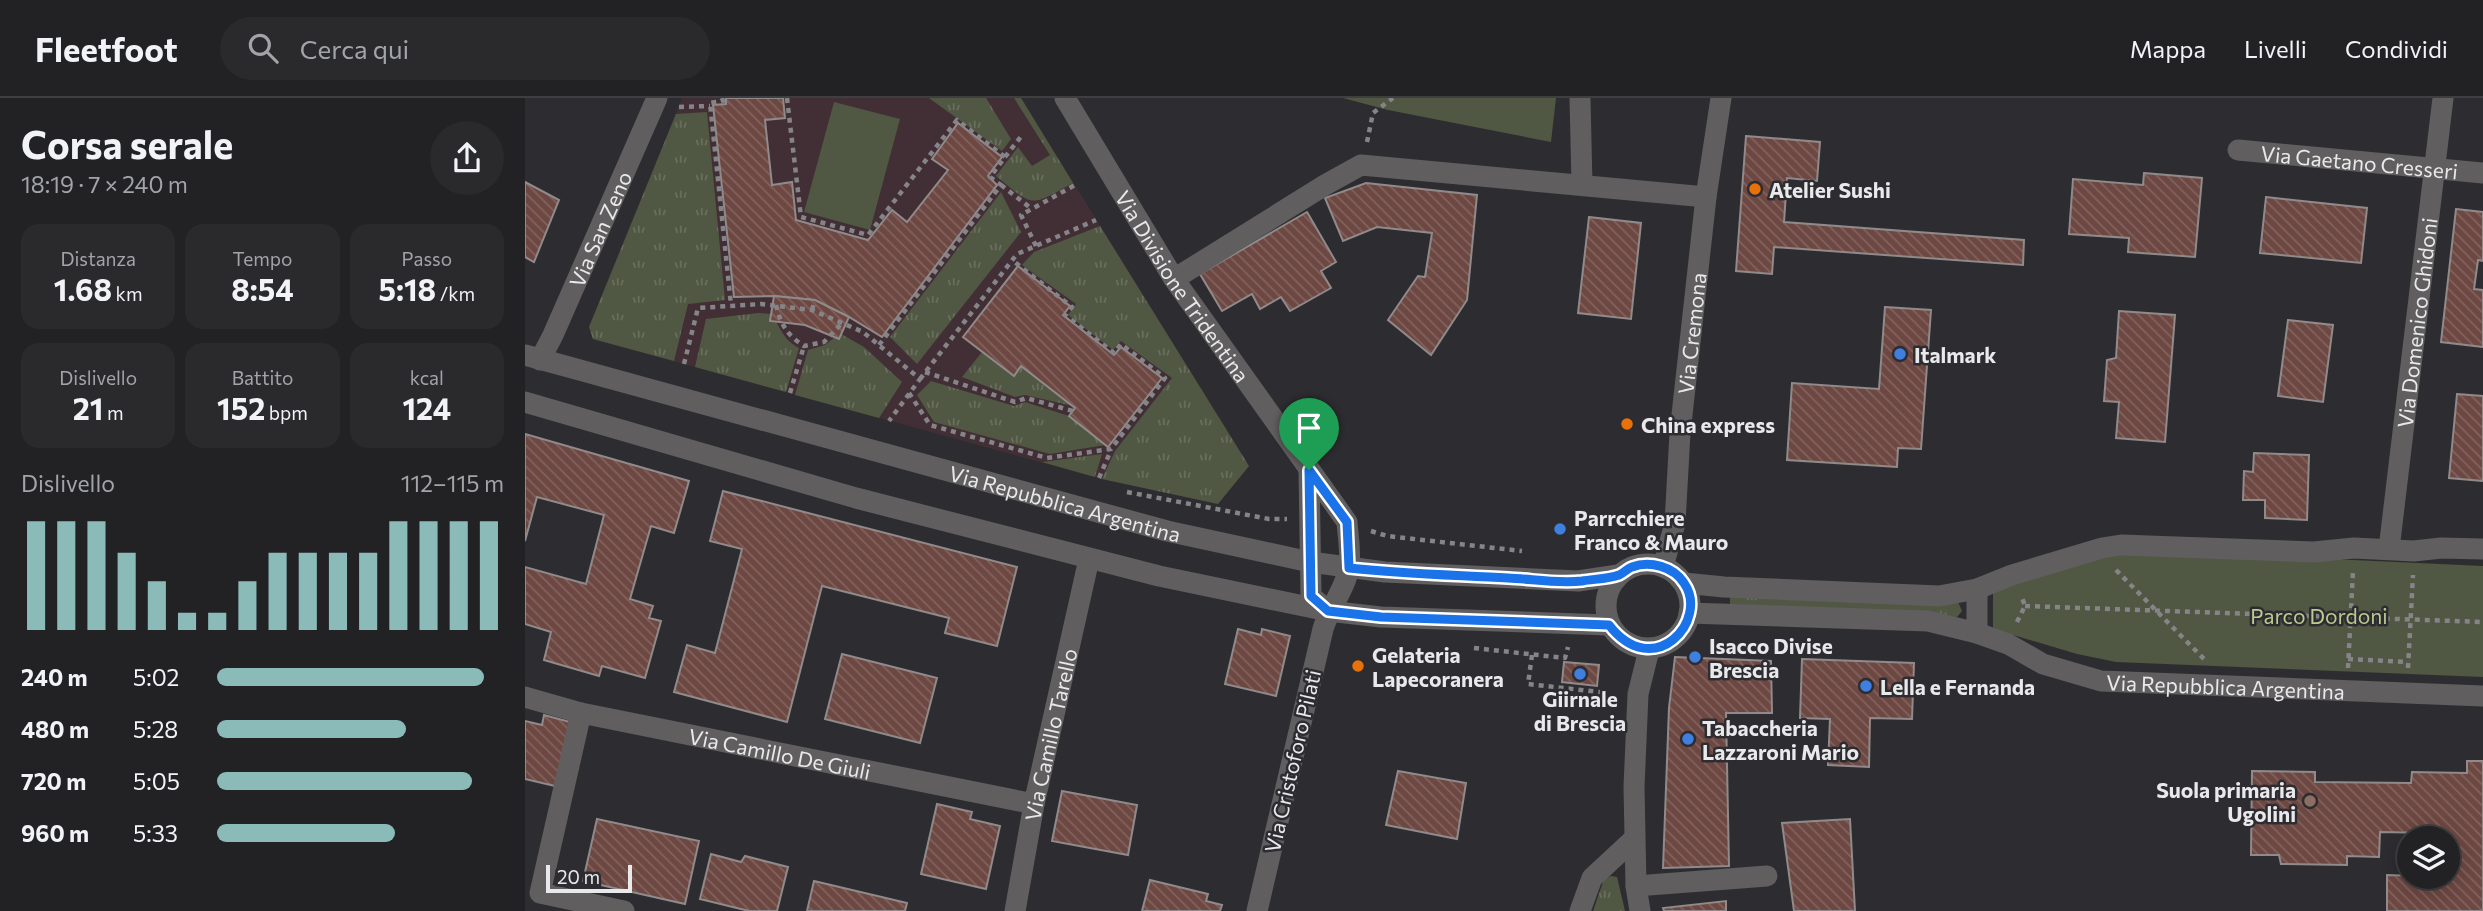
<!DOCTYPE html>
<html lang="it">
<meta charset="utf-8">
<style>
:root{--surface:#222225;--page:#2a2a2d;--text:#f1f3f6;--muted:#a2a4a7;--line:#3f3f42;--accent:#8bbbb9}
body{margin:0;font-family:Commissioner,sans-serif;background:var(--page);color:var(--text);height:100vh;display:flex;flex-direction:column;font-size:26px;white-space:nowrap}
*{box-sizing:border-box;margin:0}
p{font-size:23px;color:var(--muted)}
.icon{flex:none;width:38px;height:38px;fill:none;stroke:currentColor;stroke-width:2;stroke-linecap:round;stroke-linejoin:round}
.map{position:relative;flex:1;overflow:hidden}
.drawer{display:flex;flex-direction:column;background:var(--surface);width:525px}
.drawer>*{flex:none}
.buttons{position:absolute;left:1872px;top:728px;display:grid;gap:14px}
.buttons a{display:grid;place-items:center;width:63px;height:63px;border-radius:50%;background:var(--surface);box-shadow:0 4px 18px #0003,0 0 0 2px var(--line);font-size:35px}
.scale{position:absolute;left:21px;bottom:18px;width:86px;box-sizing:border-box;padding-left:7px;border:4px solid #e9e9ec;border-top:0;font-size:19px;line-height:24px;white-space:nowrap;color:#e9e9ec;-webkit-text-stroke:5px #2d2d31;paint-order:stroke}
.pin{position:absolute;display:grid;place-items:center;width:60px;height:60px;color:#fff;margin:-72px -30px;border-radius:50% 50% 50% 0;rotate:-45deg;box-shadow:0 0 7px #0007}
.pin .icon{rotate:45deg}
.round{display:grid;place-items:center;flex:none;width:74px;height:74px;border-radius:37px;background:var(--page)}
.head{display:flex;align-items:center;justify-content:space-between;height:119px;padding:0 21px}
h1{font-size:38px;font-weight:700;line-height:52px}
.figures{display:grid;grid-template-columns:repeat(3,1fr);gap:10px;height:119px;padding:7px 21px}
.figures div{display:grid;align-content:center;border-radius:18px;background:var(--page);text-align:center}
.figures b{font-size:30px;font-weight:700}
.figures small{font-size:19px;font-weight:400}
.figures p{font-size:19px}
.chart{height:196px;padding:14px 21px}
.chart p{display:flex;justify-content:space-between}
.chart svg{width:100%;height:126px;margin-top:7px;stroke:var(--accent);stroke-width:6}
ul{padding:0 21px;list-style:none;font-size:23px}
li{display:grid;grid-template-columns:112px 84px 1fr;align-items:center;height:52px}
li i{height:18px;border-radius:9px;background:var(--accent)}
header{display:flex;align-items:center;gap:42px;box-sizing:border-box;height:98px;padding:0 35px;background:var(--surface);border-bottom:2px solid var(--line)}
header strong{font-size:33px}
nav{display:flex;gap:38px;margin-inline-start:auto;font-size:24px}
.search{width:490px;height:63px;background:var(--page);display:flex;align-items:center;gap:18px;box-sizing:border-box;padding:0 24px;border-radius:38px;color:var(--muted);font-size:26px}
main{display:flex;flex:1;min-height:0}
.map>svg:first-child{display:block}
</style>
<header>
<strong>Fleetfoot</strong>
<div class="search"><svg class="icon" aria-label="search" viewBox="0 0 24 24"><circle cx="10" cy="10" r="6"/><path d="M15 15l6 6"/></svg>Cerca qui</div>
<nav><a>Mappa</a><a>Livelli</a><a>Condividi</a></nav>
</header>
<main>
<section class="drawer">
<div class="head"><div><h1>Corsa serale</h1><p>18:19 · 7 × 240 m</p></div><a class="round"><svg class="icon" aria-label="share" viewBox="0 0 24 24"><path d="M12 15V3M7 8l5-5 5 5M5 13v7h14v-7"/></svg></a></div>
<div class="figures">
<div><p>Distanza</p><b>1.68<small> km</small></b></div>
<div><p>Tempo</p><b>8:54</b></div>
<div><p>Passo</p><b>5:18<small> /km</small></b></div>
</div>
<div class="figures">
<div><p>Dislivello</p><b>21<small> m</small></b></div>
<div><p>Battito</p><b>152<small> bpm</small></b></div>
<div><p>kcal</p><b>124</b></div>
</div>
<div class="chart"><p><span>Dislivello</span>112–115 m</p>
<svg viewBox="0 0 160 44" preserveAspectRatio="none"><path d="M5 44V6M15 44V6M25 44V6M35 44V17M45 44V27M55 44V38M65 44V38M75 44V27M85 44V17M95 44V17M105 44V17M115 44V17M125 44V6M135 44V6M145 44V6M155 44V6"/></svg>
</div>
<ul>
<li><b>240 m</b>5:02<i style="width:93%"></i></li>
<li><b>480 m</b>5:28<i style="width:66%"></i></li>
<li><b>720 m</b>5:05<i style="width:89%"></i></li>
<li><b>960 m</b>5:33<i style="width:62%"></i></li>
</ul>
</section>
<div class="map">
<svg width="1958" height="813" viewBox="0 0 1958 813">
<defs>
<pattern id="grass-tufts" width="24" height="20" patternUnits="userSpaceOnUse" patternTransform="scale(1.75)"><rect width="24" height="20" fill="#505742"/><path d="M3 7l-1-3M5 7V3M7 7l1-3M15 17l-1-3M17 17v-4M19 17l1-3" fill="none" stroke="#696f5d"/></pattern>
<pattern id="building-back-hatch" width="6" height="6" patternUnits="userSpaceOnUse" patternTransform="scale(1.75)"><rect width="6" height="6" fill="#6d4742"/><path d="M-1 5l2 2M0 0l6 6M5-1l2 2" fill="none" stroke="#82625d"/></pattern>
</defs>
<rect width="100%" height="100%" fill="#2d2d31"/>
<path fill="#422f35" d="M 157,0 L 496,0 L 724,368 L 693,406 L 580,382 L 68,241 L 64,229 Z"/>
<g fill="url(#grass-tufts)">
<path d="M 404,0 L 461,0 L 486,41 L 477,53 Z"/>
<path d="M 489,0 L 496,0 L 548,85 C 504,109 510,110 471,78 L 493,49 L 507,68 L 525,57 Z"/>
<path d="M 182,14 L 200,202 L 163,206 L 149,263 L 68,241 L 64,229 L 151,16 Z"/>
<path d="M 476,94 L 496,134 L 392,266 L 365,239 Z"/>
<path d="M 575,128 L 724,368 L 693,406 L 577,381 L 590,353 L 647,280 L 596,243 L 588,252 L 543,217 L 551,206 L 497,167 L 509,154 Z"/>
<path d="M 233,215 L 246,216 C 256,230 258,242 274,250 L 261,294 L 170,269 L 181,221 Z"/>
<path d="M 316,236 L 339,249 L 377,284 L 354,320 L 270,297 L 283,252 L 300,247 L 310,239 L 314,241 Z"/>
<path d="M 457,254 L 488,278 L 496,268 L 548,308 L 500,297 L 490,299 L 437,279 Z"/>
<path d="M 406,283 L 489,308 L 500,304 L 544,318 L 580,347 L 525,356 L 409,324 L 392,297 Z"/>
<path d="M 577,356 L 570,379 L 517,364 Z"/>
<path d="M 1205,496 L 1433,504 L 1437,513 L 1432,519 L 1205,506 Z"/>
<path d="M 1086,778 L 1092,779 L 1100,813 L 1068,813 L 1079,781 Z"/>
</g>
<g fill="#505742">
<path d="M 818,0 L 1031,0 L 1026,44 L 863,12 Z"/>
<path d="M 309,4 L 375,21 L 345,132 L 279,114 Z"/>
<path d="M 1595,457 L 1828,462 L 1958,468 L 1958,579 L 1591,564 L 1552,556 L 1468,531 L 1468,492 L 1561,463 Z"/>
</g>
<g fill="url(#building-back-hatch)" stroke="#908a8a" stroke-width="2">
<path d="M 201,0 L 258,0 L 260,20 L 240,22 L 247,87 L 267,84 L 271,122 L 343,142 L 367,112 L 382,124 L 423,72 L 407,61 L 433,25 L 477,59 L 463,78 L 472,87 L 357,239 L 324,219 L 290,202 L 249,198 L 209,199 L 188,7 L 201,6 Z"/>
<path d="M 1221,38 L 1295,44 L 1292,83 L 1262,80 L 1259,124 L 1499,142 L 1498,167 L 1249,149 L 1247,176 L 1211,173 Z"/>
<path d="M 1619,75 L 1677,80 L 1670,159 L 1603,154 L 1604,140 L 1544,136 L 1548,81 L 1618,87 Z"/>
<path d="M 0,84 L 34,102 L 9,164 L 0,159 Z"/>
<path d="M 841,85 L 952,97 L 942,202 L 906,257 L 863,222 L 893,178 L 900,179 L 907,135 L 852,129 L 818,143 L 800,100 Z"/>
<path d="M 1741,99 L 1842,110 L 1836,165 L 1735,155 Z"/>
<path d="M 1931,111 L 1958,114 L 1958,163 L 1953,162 L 1949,191 L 1958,192 L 1958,249 L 1916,244 Z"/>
<path d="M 782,114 L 811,164 L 796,173 L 806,190 L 765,213 L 756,199 L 735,211 L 727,196 L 697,213 L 675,176 Z"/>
<path d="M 1064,119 L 1116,125 L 1106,221 L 1053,215 Z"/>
<path d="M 493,168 L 545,208 L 538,217 L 589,257 L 596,249 L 637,280 L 583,349 L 544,318 L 550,310 L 496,268 L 489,278 L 438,239 Z"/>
<path d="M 249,198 L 290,202 L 324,219 L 314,241 L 280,227 L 245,223 Z"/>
<path d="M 1360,209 L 1406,212 L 1396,351 L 1373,350 L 1372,369 L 1262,362 L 1267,285 L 1354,291 Z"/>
<path d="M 1594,213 L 1650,217 L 1640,344 L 1591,340 L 1594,304 L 1579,303 L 1582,262 L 1591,260 Z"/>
<path d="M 1763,222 L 1808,227 L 1798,304 L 1753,298 Z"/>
<path d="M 1932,296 L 1958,298 L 1958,383 L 1924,380 Z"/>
<path d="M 0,336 L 164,383 L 149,435 L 126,428 L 105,501 L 128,508 L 124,520 L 136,523 L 120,580 L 77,568 L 74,578 L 19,562 L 26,534 L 0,526 L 0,469 L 61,486 L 79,417 L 12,399 L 0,443 Z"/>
<path d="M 1729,355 L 1784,357 L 1782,422 L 1740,420 L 1740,402 L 1718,402 L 1719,373 L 1728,374 Z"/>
<path d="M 198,393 L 492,469 L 472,548 L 420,535 L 424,520 L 297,488 L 262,624 L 149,594 L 162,547 L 190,555 L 217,451 L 185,443 Z"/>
<path d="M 713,531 L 736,537 L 737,531 L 765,538 L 751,598 L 700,586 Z"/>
<path d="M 317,556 L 412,580 L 395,645 L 300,621 Z"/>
<path d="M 1150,559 L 1246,563 L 1247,615 L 1201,615 L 1204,768 L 1138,770 L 1144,610 Z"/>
<path d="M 1277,561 L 1389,565 L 1387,621 L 1345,620 L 1344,669 L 1303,667 L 1305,621 L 1275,620 Z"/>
<path d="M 1039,564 L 1074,567 L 1072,588 L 1037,584 Z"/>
<path d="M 19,617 L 45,624 L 30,688 L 0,681 L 0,623 L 17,627 Z"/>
<path d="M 1942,663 L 1958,663 L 1958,813 L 1862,813 L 1862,777 L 1923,779 L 1923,740 L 1905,740 L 1905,735 L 1855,734 L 1854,759 L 1822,758 L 1822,767 L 1756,766 L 1754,757 L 1726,757 L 1727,673 L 1790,674 L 1790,684 L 1886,685 L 1887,674 L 1942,675 Z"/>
<path d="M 873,673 L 941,685 L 932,741 L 861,727 Z"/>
<path d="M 537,693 L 612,707 L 603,757 L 527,743 Z"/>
<path d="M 412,706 L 447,714 L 445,721 L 475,728 L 461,791 L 396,776 Z"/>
<path d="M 72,721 L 174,743 L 160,806 L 58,783 Z"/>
<path d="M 1325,721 L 1330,813 L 1269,813 L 1257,725 Z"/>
<path d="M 186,756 L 216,764 L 220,758 L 263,769 L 252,813 L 224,813 L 175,801 Z"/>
<path d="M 625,782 L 683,796 L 681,803 L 697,807 L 695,813 L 617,813 Z"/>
<path d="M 289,783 L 382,805 L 380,813 L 282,813 Z"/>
<path d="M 1201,803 L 1201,813 L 1139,813 L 1138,810 Z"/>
</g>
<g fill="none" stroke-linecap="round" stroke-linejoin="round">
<g stroke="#858589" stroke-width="4.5" stroke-dasharray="5 5" stroke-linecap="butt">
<path d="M 197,0 L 198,3 L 185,5 L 206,207"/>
<path d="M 262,0 L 276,119 L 343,137 L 432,22 L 480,59 L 465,79 L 476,87 L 354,247"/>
<path d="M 154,9 L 185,8"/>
<path d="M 842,44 L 848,15 L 868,0"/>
<path d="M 480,59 L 498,36"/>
<path d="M 476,87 L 507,111"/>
<path d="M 511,148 L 496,117 L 550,87"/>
<path d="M 251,207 C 256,227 262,237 279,248 L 299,244 L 317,225"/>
<path d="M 287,212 L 290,202"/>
<path d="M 159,266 L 173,210 L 236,206 L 287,212 L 338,234 L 395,281 L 364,323"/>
<path d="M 400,274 L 490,304 L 501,300 L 548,313"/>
<path d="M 395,281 L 492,156 L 571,122"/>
<path d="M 265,295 L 279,248"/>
<path d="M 384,295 L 405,327 L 522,360 L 586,351 L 640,280 L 596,246 L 589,255 L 540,217 L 547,209 L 487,162"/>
<path d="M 574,380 L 586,352"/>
<path d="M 602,394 L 744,421 L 762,421"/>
<path d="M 846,433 L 862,438 L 997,453"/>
<path d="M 1591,472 L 1681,563"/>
<path d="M 1500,508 L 1958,524"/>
<path d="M 1492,524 L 1500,508 L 1496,497"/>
<path d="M 949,550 L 1040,560 L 1043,549"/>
<path d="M 1007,557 L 1003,586 L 1083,595"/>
<path d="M 1823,561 L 1883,564"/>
<path d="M 1823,570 L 1828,473"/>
<path d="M 1883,570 L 1888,477"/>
</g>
<g stroke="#605e5e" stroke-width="21">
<path id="s1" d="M 540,0 L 649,181 L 822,424 C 823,438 826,455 824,469 C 821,490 804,510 798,531 L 732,813"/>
<path d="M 1055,0 L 1057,87"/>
<path id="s2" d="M 1713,52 L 1958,75"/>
<path d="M 649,181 L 800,87 L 836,67 L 1181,99"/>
<path id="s3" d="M 0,257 L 642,433 L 785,464 L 860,474 L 1053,483 L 1093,477"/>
<path id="s4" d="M 15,262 L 28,237 L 132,0"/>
<path d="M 0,304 L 331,400 L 634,478 L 803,513 L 856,519 L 1084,527"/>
<path d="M 784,372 L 786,498 L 803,513"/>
<path id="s5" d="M 1864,451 L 1918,0"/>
<circle cx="1123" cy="508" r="42"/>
<path id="s6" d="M 1138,469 L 1150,425 L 1155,335 L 1181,99 L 1196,0"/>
<path d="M 1159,485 L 1199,489 L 1414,498 L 1452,491 L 1487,477 L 1577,450 L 1596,447 L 1789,454 L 1829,450 L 1889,453 L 1916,450 L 1958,451"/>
<path id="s7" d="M 1164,515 L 1403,523 L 1452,535 L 1483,546 L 1518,566 L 1576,583 L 1958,598"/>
<path d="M 1452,535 L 1452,491"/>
<path id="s8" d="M 0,599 L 56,615 L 509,706"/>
<path d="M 56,615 L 15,795 L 99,813"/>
<path d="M 1111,788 L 1242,778"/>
<path id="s9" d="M 490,813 L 509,706 L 564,461"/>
<path d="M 1055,813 L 1067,780 L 1109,741"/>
<path d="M 1115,813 L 1111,788 L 1109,689 L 1113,596 L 1124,552"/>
</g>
</g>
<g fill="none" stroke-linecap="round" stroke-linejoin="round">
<g stroke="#fff" stroke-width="14">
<path id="route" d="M 784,372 L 822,424 L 824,470 C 877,476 930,477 983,480 C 1007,481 1033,486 1057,483 C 1068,481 1083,481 1094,477 C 1099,475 1103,470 1107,469 C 1125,462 1149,469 1159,485 C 1185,522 1129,585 1084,527 L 856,519 L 803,513 L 786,498 Z"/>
</g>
<use href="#route" stroke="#1a73e8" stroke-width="9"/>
</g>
<g fill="#e8710a" stroke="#2d2d31" stroke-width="2.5">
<circle cx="1230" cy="91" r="7"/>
<circle cx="1102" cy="326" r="7"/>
<circle cx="833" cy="568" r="7"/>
</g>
<g fill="#3f7fe0" stroke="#2d2d31" stroke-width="2.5">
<circle cx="1375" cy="256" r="7"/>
<circle cx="1035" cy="431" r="7"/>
<circle cx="1170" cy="559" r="7"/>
<circle cx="1055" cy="576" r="7"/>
<circle cx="1341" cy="588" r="7"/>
<circle cx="1163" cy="641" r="7"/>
</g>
<circle fill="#8d6e63" stroke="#2d2d31" stroke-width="2.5" cx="1785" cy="703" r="7"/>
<g text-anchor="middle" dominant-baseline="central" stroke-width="5" stroke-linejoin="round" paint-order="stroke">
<g font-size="21" fill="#e9e9ec" stroke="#2d2d31">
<text stroke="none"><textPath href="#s2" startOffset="122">Via Gaetano Cresseri</textPath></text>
<text stroke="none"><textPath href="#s4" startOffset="144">Via San Zeno</textPath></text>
<text stroke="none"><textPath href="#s1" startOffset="222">Via Divisione Tridentina</textPath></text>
<text stroke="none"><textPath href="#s5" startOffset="228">Via Domenico Ghidoni</textPath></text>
<text stroke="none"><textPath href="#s6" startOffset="236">Via Cremona</textPath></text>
<text stroke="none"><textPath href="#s3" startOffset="560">Via Repubblica Argentina</textPath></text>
<text stroke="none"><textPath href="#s7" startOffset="548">Via Repubblica Argentina</textPath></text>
<text stroke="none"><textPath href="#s9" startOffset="180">Via Camillo Tarello</textPath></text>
<text stroke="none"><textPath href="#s8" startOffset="261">Via Camillo De Giuli</textPath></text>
<text transform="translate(767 663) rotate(-77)">Via Cristoforo Pilati</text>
</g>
<g font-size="21" font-weight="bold" fill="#e9e9ec" stroke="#2d2d31" text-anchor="start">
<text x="1244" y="91">Atelier Sushi</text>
<text x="1389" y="256">Italmark</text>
<text x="1116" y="326">China express</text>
<text x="1049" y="419">Parrcchiere<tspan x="1049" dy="24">Franco &amp; Mauro</tspan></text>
<text x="1184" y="547">Isacco Divise<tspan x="1184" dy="24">Brescia</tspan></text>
<text x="847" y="556">Gelateria<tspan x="847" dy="24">Lapecoranera</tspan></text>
<text x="1355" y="588">Lella e Fernanda</text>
<text x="1055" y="600" text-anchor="middle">Giirnale<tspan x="1055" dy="24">di Brescia</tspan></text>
<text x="1177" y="629">Tabaccheria<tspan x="1177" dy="24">Lazzaroni Mario</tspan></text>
<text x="1771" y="691" text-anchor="end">Suola primaria<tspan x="1771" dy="24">Ugolini</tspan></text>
</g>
<g font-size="21" fill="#b9cc90" stroke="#2d2d31">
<text x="1794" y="517">Parco Dordoni</text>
</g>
</g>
</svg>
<div class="buttons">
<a><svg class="icon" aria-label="layers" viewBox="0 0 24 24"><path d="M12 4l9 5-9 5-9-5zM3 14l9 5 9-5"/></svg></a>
</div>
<div class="scale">20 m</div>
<div class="pin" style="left:784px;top:372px;background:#1e9e55"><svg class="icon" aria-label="arrive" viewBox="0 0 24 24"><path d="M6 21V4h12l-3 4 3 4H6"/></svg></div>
</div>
</main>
